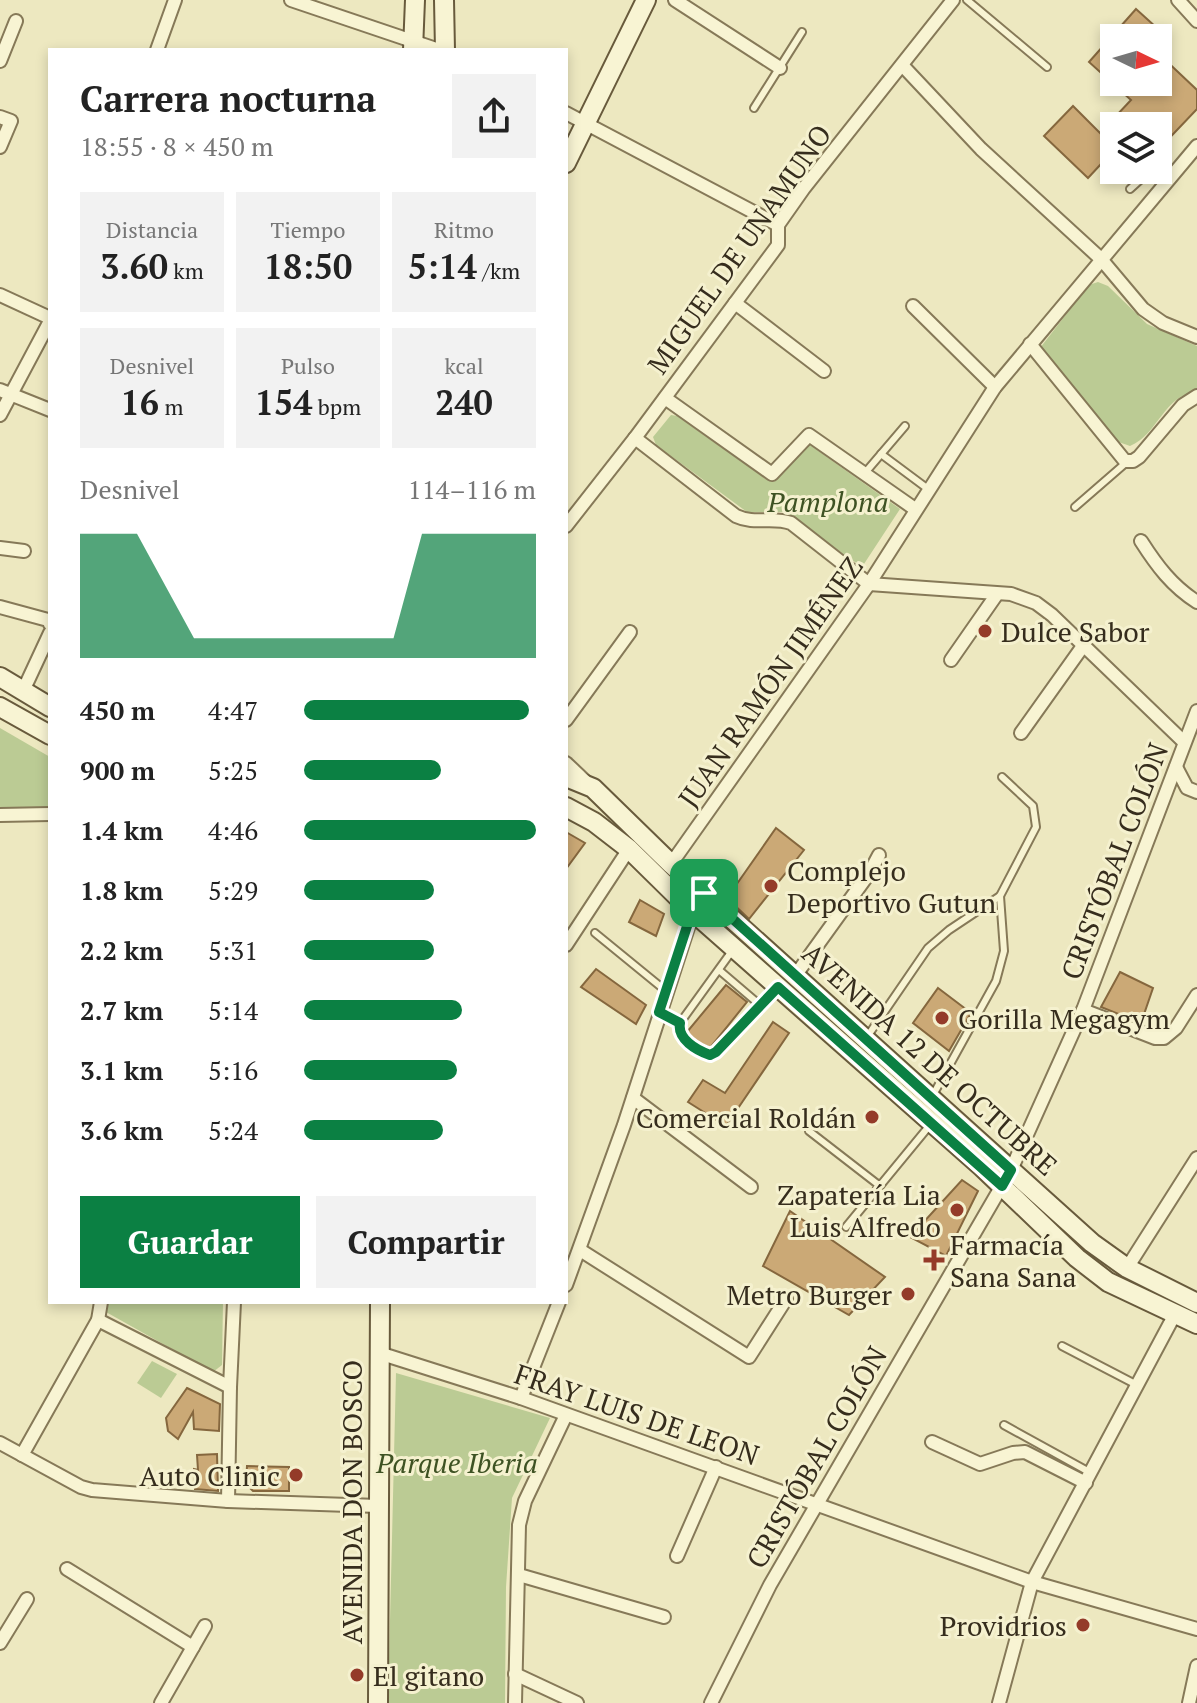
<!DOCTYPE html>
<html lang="es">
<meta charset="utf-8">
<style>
:root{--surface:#fff;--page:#f2f2f2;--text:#222;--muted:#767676;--accent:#0b8043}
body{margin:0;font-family:"PT Serif",serif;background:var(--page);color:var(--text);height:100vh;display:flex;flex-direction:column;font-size:30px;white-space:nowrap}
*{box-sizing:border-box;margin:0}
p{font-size:26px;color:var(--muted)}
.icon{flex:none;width:44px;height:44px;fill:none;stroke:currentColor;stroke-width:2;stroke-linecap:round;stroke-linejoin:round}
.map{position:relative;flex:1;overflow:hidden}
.panel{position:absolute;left:48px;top:48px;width:520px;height:1256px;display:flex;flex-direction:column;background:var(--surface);border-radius:0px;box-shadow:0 4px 12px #0003}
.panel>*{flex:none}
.needle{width:52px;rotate:95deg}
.tools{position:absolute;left:1100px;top:24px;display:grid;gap:16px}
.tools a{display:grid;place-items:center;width:72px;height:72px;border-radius:0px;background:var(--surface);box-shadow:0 4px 12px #0003;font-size:40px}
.pin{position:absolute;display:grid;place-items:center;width:68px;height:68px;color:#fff;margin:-34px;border-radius:16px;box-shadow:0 4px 12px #0006}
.round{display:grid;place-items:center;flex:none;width:84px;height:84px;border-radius:0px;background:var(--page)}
.summary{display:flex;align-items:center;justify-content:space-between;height:136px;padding:0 32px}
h1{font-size:36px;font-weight:700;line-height:60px}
.figures{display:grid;grid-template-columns:repeat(3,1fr);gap:12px;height:136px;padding:8px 32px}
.figures div{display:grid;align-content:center;border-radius:0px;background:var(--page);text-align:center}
.figures b{font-size:34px;font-weight:700}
.figures small{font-size:22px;font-weight:400}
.figures p{font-size:22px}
.chart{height:224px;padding:16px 32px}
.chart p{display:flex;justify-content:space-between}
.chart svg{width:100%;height:144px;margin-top:8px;fill:var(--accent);opacity:.7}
.primary-button{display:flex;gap:16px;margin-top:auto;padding:16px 32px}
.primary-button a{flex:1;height:92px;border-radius:0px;background:var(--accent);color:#fff;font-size:32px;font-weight:700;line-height:92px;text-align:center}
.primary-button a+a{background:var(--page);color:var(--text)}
ul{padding:0 32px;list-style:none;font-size:26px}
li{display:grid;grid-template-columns:128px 96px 1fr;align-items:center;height:60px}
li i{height:20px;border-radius:10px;background:var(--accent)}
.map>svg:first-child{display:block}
</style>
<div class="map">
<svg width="1197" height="1703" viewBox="0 0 1197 1703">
<rect width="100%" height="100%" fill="#ede8c0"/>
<g fill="#bbcb94">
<path d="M 1098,282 L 1108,286 L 1147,324 L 1197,346 L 1197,392 C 1164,394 1158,435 1130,446 L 1116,441 L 1040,348 L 1089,285 Z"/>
<path d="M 671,415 L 677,416 L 767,480 L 773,481 L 805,445 L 810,445 L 900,509 L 862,567 L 784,512 L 747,512 L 656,445 L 653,437 Z"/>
<path d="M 0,728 L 50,757 L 50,809 L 0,810 Z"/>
<path d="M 108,1302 L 223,1302 L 222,1365 L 213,1372 L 106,1312 Z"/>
<path d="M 152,1361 L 177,1374 L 161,1398 L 137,1383 Z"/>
<path d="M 396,1373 L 550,1418 L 512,1498 L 506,1587 L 505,1703 L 388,1703 Z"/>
</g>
<g fill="#cba976" stroke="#85673e" stroke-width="2">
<path d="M 1136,9 L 1168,38 L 1114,38 L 1114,82 L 1158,82 L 1158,53 L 1197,90 L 1197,109 L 1158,150 L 1158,126 L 1114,126 L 1114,150 L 1088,178 L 1044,136 L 1073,106 L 1100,133 L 1131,100 L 1089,62 Z"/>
<path d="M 776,828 L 804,850 L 749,919 L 727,898 Z"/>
<path d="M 566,832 L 585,843 L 566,869 Z"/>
<path d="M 640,900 L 664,914 L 656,936 L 629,922 Z"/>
<path d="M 596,969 L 646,1005 L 636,1024 L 581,987 Z"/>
<path d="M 1120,972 L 1153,988 L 1141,1023 L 1101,1007 Z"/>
<path d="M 726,985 L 747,1002 L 710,1048 L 697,1042 L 687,1032 Z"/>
<path d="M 938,988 L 971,1013 L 949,1051 L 913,1023 Z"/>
<path d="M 773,1022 L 789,1033 L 726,1126 L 688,1102 L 703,1080 L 725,1093 Z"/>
<path d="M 962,1180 L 978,1191 L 946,1256 L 910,1237 Z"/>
<path d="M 790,1211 L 885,1277 L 849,1315 L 763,1266 Z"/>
<path d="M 187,1388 L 220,1404 L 219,1431 L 194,1429 L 193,1412 L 178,1439 L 168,1431 L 166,1418 Z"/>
<path d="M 217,1454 L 218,1491 L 195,1489 L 194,1469 L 198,1470 L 197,1455 Z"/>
<path d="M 247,1466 L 289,1467 L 289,1491 L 253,1491 L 246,1484 Z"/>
</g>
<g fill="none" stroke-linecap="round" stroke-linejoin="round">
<g stroke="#867958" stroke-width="10">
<g id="lane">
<path d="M 967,0 L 1047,67"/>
<path d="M 754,108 L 802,32"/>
<path d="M 1158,164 L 1174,173"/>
<path d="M 1130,189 L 1151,170"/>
<path d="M 881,454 L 928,489"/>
<path d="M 864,474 L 905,426"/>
<path d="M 1075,507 L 1128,461"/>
<path d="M 595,933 L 666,991"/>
<path d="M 732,951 L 680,1023 C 677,1039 696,1050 710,1055 L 716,1052 L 778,987"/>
<path d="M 719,970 L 760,1005"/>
<path d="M 659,1012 L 680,1023"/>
<path d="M 867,1037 L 928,948 L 949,930 L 1000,896 L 1036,827 L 1033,806 L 1002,777"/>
<path d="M 933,1095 L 996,981 L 1004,951 L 1000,896"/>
<path d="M 809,1131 L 880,1186"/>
<path d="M 846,1227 L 930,1125"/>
<path d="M 1062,1346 L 1137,1385"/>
<path d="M 1004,1425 L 1091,1473"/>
</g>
</g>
<g stroke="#867958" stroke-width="16">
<g id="street">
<path d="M 291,0 L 439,50"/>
<path d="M 675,0 L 780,68"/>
<path d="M 1178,0 L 1197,21"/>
<path d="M 157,50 L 175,0"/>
<path d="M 0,61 L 16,21"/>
<path d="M 902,65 L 981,149 L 1101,259 L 1143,309 L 1163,323 L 1197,337"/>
<path d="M 566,113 L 778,225"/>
<path d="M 0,117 L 11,121 L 0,147"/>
<path d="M 0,295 L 50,318"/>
<path d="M 735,303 L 824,371"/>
<path d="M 913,306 L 995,387"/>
<path d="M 1030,344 L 1125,461 L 1133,461 L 1139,457 L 1183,405 L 1197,396"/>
<path d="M 0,390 L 50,410"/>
<path d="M 665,398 L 772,474 L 809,435 L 915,509"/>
<path d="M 0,415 L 50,321"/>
<path d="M 635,438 L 736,516 C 755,525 772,516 791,523 L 869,584 L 1011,594 L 1036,603 L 1052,615 L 1184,742"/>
<path d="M 566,526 L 635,438 L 778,245 L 778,225 L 804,188 L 953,0"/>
<path d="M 1141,541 C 1157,566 1172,586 1197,602"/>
<path d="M 0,548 L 24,551"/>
<path d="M 0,607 L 48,620 L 50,624"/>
<path d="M 951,660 L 997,594"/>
<path d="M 23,691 L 50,633"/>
<path d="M 566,720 L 630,632"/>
<path d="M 1021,733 L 1083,646"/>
<path d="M 566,763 L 585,781"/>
<path d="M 1176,767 L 1187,788 L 1197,792"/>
<path d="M 0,815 L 50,814"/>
<path d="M 671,864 L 869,584 L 995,387 L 1197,146"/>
<path d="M 566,945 L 629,849"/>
<path d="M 795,976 L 870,872 L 879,855"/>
<path d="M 1083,1010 L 1155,1038 L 1164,1038 L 1176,1028 L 1197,995"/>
<path d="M 633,1098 L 751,1187"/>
<path d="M 580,1250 L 749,1357 L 786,1299"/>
<path d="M 1127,1268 L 1197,1158"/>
<path d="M 566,1285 L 624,1125 L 695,906"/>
<path d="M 98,1320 L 230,1387"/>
<path d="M 379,1353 L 521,1398 L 1032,1582 L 1197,1629"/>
<path d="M 521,1398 L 559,1302"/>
<path d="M 932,1442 L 980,1464 L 1013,1453 L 1025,1452 L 1086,1483"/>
<path d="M 0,1443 L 81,1487 L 92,1490 L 228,1501 L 378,1506"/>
<path d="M 22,1455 L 98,1320 L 101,1302"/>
<path d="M 228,1501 L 230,1387 L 234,1302"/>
<path d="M 677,1556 L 716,1467"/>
<path d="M 67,1569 L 193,1647"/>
<path d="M 519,1575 L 664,1617"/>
<path d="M 0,1643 L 27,1599"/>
<path d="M 515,1674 L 577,1703"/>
<path d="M 161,1703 L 205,1626"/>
<path d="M 515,1703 L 519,1525 L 525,1501 L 566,1415"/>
<path d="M 711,1703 L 770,1585 L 1011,1170 L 1083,1010 L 1197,711"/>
<path d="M 999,1703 L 1032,1582 L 1175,1314"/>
<path d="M 1189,1703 L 1197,1666"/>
</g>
</g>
<g stroke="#685a3c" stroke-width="22">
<g id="secondary">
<path d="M 444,0 L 445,50"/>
<path d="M 413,50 L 415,0"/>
<path d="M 566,163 L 646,0"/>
<path d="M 0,677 L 50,707"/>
<path d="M 0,707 L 50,735"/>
<path d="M 566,777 L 593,788 L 671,864 L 1092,1243 L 1127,1268 L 1197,1303"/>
<path d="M 566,807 L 594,822 L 629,849 L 692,911 L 982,1167 L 1077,1258 L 1108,1282 L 1197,1324"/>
<path d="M 378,1703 L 380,1302"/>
</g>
</g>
<use href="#lane" stroke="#f8f4d3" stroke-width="6"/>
<use href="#street" stroke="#f8f4d3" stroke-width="12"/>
<use href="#secondary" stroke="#f8f4d3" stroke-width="18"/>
</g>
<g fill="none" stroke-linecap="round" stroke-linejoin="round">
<g stroke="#fff" stroke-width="16">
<path id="route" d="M 704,893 L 1011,1170 L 1002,1186 L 778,987 L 716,1052 L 710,1055 C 696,1050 677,1039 680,1023 L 659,1012 L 692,911 Z"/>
</g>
<use href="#route" stroke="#0b8043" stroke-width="10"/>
</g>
<g fill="#943b29" stroke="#f5f1cf" stroke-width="3">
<circle cx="985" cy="631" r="8"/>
<circle cx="771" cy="886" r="8"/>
<circle cx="942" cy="1018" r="8"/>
<circle cx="872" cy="1117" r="8"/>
<circle cx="957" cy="1210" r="8"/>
<path d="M930 1248h8v8h8v8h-8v8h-8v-8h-8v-8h8z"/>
<circle cx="908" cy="1294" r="8"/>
<circle cx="296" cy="1475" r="8"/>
<circle cx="1083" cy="1625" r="8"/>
<circle cx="357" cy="1675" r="8"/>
</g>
<g text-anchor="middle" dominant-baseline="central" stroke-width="6" stroke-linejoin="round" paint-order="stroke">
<g font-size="28" fill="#362d1d" stroke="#f5f1cf">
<text transform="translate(739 249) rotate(-55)">MIGUEL DE UNAMUNO</text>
<text transform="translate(770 682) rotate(-55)">JUAN RAMÓN JIMÉNEZ</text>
<text transform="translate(1114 861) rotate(-69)">CRISTÓBAL COLÓN</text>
<text transform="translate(930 1059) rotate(42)">AVENIDA 12 DE OCTUBRE</text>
<text transform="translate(637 1414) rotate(19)">FRAY LUIS DE LEON</text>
<text transform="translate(816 1457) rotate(-60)">CRISTÓBAL COLÓN</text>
<text transform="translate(351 1502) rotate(-90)">AVENIDA DON BOSCO</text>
</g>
<g font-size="28" font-style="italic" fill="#3e5223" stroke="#f5f1cf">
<text x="828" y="501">Pamplona</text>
<text x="457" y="1462">Parque Iberia</text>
</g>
<g font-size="28" fill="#362d1d" stroke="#f5f1cf" text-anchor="start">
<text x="1001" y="631">Dulce Sabor</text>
<text x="787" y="870">Complejo<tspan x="787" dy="32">Deportivo Gutun</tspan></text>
<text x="958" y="1018">Gorilla Megagym</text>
<text x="856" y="1117" text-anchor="end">Comercial Roldán</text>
<text x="941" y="1194" text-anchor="end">Zapatería Lia<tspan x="941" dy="32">Luis Alfredo</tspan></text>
<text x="950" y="1244">Farmacía<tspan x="950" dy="32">Sana Sana</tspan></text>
<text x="892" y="1294" text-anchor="end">Metro Burger</text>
<text x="280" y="1475" text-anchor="end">Auto Clinic</text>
<text x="1067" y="1625" text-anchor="end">Providrios</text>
<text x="373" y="1675">El gitano</text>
</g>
</g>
</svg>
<div class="tools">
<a><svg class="needle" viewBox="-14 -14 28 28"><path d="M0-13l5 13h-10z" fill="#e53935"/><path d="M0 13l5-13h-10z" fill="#767676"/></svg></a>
<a><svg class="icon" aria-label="layers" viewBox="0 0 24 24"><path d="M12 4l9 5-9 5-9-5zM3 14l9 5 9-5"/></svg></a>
</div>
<div class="pin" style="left:704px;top:893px;background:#1e9e55"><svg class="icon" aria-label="arrive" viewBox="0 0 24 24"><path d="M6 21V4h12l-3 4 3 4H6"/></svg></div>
<section class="panel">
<div class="summary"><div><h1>Carrera nocturna</h1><p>18:55 · 8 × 450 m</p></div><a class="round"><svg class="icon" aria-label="share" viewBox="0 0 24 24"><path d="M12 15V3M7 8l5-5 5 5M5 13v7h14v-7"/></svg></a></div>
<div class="figures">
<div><p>Distancia</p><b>3.60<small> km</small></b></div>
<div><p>Tiempo</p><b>18:50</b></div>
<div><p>Ritmo</p><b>5:14<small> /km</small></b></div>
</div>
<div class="figures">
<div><p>Desnivel</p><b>16<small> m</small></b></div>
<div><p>Pulso</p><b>154<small> bpm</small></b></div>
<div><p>kcal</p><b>240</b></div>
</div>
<div class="chart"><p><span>Desnivel</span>114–116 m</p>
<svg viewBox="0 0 160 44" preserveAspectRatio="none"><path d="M0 44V6L10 6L20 6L30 22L40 38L50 38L60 38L70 38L80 38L90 38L100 38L110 38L120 6L130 6L140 6L150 6L160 6V44z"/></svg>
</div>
<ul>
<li><b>450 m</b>4:47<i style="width:97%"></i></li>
<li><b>900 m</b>5:25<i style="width:59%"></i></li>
<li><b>1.4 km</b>4:46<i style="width:100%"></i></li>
<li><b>1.8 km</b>5:29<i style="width:56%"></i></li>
<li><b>2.2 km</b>5:31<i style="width:56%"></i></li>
<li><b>2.7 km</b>5:14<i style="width:68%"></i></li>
<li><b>3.1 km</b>5:16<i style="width:66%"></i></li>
<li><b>3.6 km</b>5:24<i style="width:60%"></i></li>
</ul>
<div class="primary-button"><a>Guardar</a><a>Compartir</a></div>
</section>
</div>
